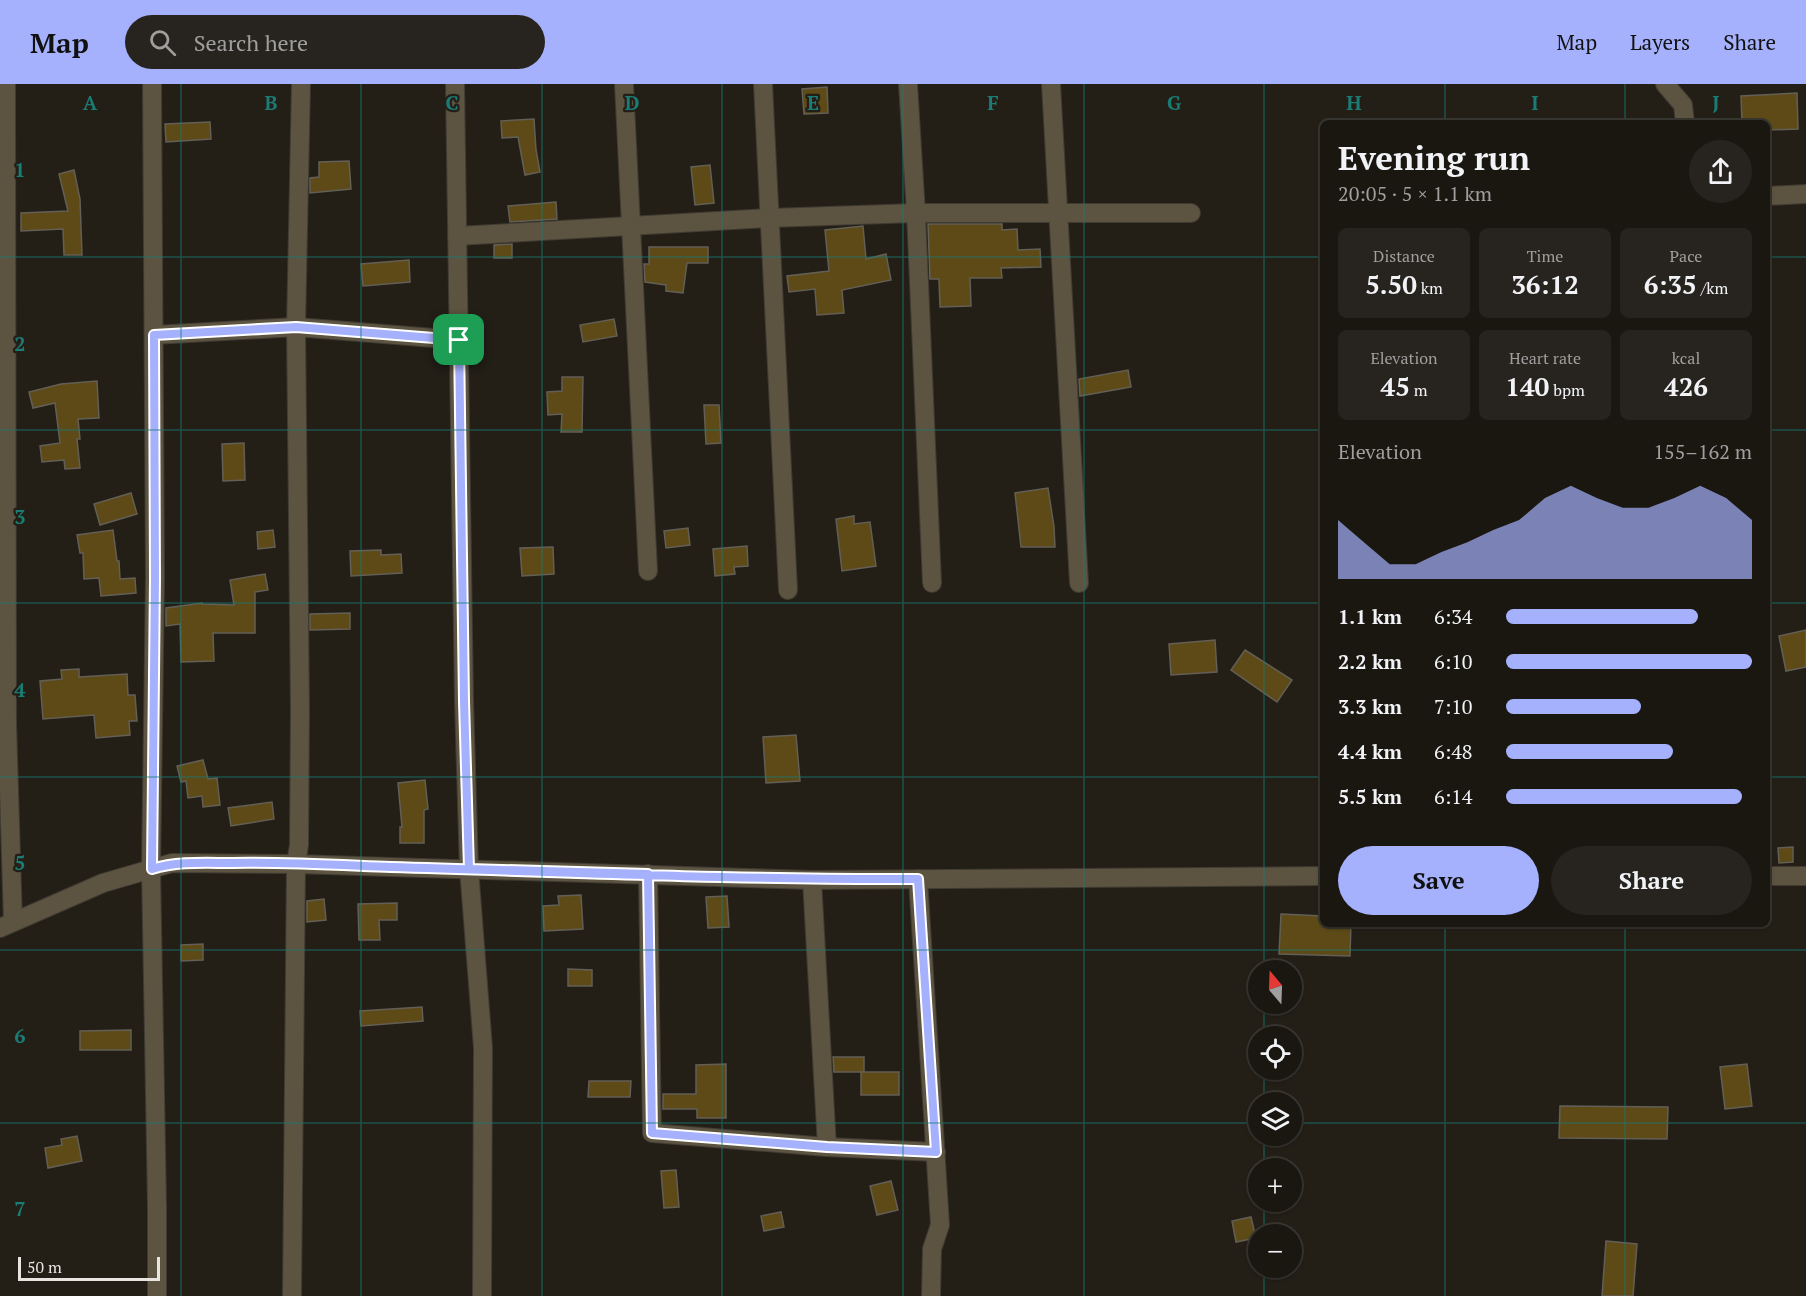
<!DOCTYPE html>
<meta charset="utf-8">
<style>
:root{--surface:#1a1711;--page:#27241f;--text:#f1f3f6;--muted:#9f9f9f;--line:#383631;--accent:#a5b1fc}
body{margin:0;font-family:"PT Serif",serif;background:var(--page);color:var(--text);height:100vh;display:flex;flex-direction:column;font-size:22px;white-space:nowrap}
*{box-sizing:border-box;margin:0}
p{font-size:20px;color:var(--muted)}
.icon{flex:none;width:33px;height:33px;fill:none;stroke:currentColor;stroke-width:2;stroke-linecap:round;stroke-linejoin:round}
.map{position:relative;flex:1;overflow:hidden}
.panel{position:absolute;left:1320px;top:36px;width:450px;height:807px;display:flex;flex-direction:column;background:var(--surface);border-radius:9px;box-shadow:0 2px 4px #0004,0 0 0 2px var(--line)}
.panel>*{flex:none}
.needle{width:39px;rotate:341deg}
.tools{position:absolute;left:1248px;top:876px;display:grid;gap:12px}
.tools a{display:grid;place-items:center;width:54px;height:54px;border-radius:50%;background:var(--surface);box-shadow:0 2px 4px #0004,0 0 0 2px var(--line);font-size:30px}
.scale{position:absolute;left:18px;bottom:15px;width:142px;box-sizing:border-box;padding-left:6px;border:3px solid #e8e5e0;border-top:0;font-size:16px;line-height:21px;white-space:nowrap;color:#e8e5e0;-webkit-text-stroke:4px #231f17;paint-order:stroke}
.pin{position:absolute;display:grid;place-items:center;width:51px;height:51px;color:#fff;margin:-26px;border-radius:12px;box-shadow:0 3px 9px #0006}
.round{display:grid;place-items:center;flex:none;width:63px;height:63px;border-radius:32px;background:var(--page)}
.overview{display:flex;align-items:center;justify-content:space-between;height:102px;padding:0 18px}
h1{font-size:33px;font-weight:700;line-height:45px}
.figures{display:grid;grid-template-columns:repeat(3,1fr);gap:9px;height:102px;padding:6px 18px}
.figures div{display:grid;align-content:center;border-radius:9px;background:var(--page);text-align:center}
.figures b{font-size:26px;font-weight:700}
.figures small{font-size:16px;font-weight:400}
.figures p{font-size:16px}
.chart{height:168px;padding:12px 18px}
.chart p{display:flex;justify-content:space-between}
.chart svg{width:100%;height:108px;margin-top:6px;fill:var(--accent);opacity:.7}
.action{display:flex;gap:12px;margin-top:auto;padding:12px 18px}
.action a{flex:1;height:69px;border-radius:36px;background:var(--accent);color:#111;font-size:24px;font-weight:700;line-height:69px;text-align:center}
.action a+a{background:var(--page);color:var(--text)}
ul{padding:0 18px;list-style:none;font-size:20px}
li{display:grid;grid-template-columns:96px 72px 1fr;align-items:center;height:45px}
li i{height:15px;border-radius:8px;background:var(--accent)}
header{display:flex;align-items:center;gap:36px;box-sizing:border-box;height:84px;padding:0 30px;background:var(--accent);color:#111}
header strong{font-size:28px}
nav{display:flex;gap:33px;margin-inline-start:auto;font-size:21px}
.search{width:420px;height:54px;background:var(--page);display:flex;align-items:center;gap:15px;box-sizing:border-box;padding:0 21px;border-radius:33px;color:var(--muted);font-size:22px}
.map>svg:first-child{display:block}
</style>
<header>
<strong>Map</strong>
<div class="search"><svg class="icon" aria-label="search" viewBox="0 0 24 24"><circle cx="10" cy="10" r="6"/><path d="M15 15l6 6"/></svg>Search here</div>
<nav><a>Map</a><a>Layers</a><a>Share</a></nav>
</header>
<div class="map">
<svg width="1806" height="1212" viewBox="0 0 1806 1212">
<rect width="100%" height="100%" fill="#231f17"/>
<g fill="#5d4a17" stroke="#635f56" stroke-width="1.5">
<path d="M 827,3 L 828,29 L 804,30 L 802,5 Z"/>
<path d="M 1797,9 L 1798,45 L 1767,46 L 1767,39 L 1742,39 L 1741,12 Z"/>
<path d="M 534,35 L 536,66 L 540,88 L 525,91 L 518,53 L 502,54 L 501,37 Z"/>
<path d="M 210,38 L 211,55 L 166,58 L 165,40 Z"/>
<path d="M 349,77 L 351,105 L 310,109 L 310,94 L 319,93 L 319,78 Z"/>
<path d="M 710,81 L 714,119 L 695,121 L 691,83 Z"/>
<path d="M 74,86 L 80,115 L 82,171 L 64,171 L 63,145 L 21,147 L 21,129 L 68,127 L 59,90 Z"/>
<path d="M 556,118 L 557,135 L 510,138 L 508,122 Z"/>
<path d="M 928,140 L 1002,140 L 1002,146 L 1017,145 L 1018,166 L 1040,165 L 1041,183 L 1001,184 L 1002,194 L 970,194 L 971,222 L 940,223 L 939,195 L 930,195 Z"/>
<path d="M 863,142 L 866,175 L 886,170 L 891,196 L 842,206 L 844,229 L 817,231 L 815,205 L 789,208 L 787,192 L 829,187 L 825,146 Z"/>
<path d="M 512,160 L 512,174 L 494,174 L 494,161 Z"/>
<path d="M 649,163 L 708,163 L 708,179 L 687,179 L 683,209 L 666,207 L 666,201 L 645,198 L 644,180 L 649,180 Z"/>
<path d="M 409,176 L 410,198 L 363,202 L 361,180 Z"/>
<path d="M 614,235 L 617,252 L 583,258 L 580,241 Z"/>
<path d="M 1128,286 L 1131,303 L 1080,312 L 1079,295 Z"/>
<path d="M 562,293 L 583,293 L 582,348 L 561,348 L 562,330 L 548,331 L 547,308 L 562,307 Z"/>
<path d="M 97,297 L 99,334 L 78,335 L 80,355 L 77,355 L 80,384 L 65,385 L 64,376 L 42,378 L 40,362 L 60,359 L 55,319 L 33,324 L 29,308 L 61,300 Z"/>
<path d="M 704,321 L 719,321 L 721,359 L 706,360 Z"/>
<path d="M 244,359 L 245,396 L 223,397 L 222,360 Z"/>
<path d="M 1048,404 L 1054,443 L 1055,463 L 1021,463 L 1015,409 Z"/>
<path d="M 131,409 L 137,430 L 100,441 L 94,420 Z"/>
<path d="M 854,432 L 854,440 L 870,438 L 876,482 L 842,487 L 836,435 Z"/>
<path d="M 688,444 L 690,461 L 666,464 L 664,447 Z"/>
<path d="M 113,446 L 117,477 L 119,477 L 120,495 L 135,494 L 136,509 L 101,512 L 99,494 L 84,495 L 83,469 L 80,469 L 77,451 Z"/>
<path d="M 273,446 L 275,463 L 258,465 L 257,448 Z"/>
<path d="M 747,462 L 748,482 L 734,483 L 735,490 L 715,492 L 713,465 Z"/>
<path d="M 553,463 L 554,490 L 522,492 L 520,464 Z"/>
<path d="M 381,466 L 381,471 L 401,470 L 402,489 L 351,492 L 350,467 Z"/>
<path d="M 265,490 L 268,506 L 255,508 L 255,549 L 213,549 L 214,577 L 181,578 L 180,540 L 166,542 L 166,524 L 202,519 L 202,520 L 234,521 L 230,496 Z"/>
<path d="M 350,529 L 350,545 L 310,546 L 310,530 Z"/>
<path d="M 1806,546 L 1806,583 L 1786,587 L 1779,552 Z"/>
<path d="M 1215,556 L 1217,588 L 1171,591 L 1169,560 Z"/>
<path d="M 1245,566 L 1292,596 L 1277,618 L 1231,586 Z"/>
<path d="M 79,585 L 79,593 L 127,590 L 128,611 L 135,611 L 137,637 L 129,637 L 130,651 L 96,654 L 94,631 L 43,635 L 40,597 L 62,595 L 61,586 Z"/>
<path d="M 796,651 L 800,697 L 766,699 L 763,653 Z"/>
<path d="M 203,676 L 208,695 L 217,694 L 220,721 L 203,723 L 202,712 L 188,714 L 186,697 L 181,698 L 177,682 Z"/>
<path d="M 425,696 L 428,725 L 424,726 L 424,759 L 400,759 L 400,743 L 402,743 L 398,699 Z"/>
<path d="M 272,718 L 274,735 L 231,742 L 228,724 Z"/>
<path d="M 1793,763 L 1793,778 L 1779,779 L 1778,764 Z"/>
<path d="M 581,811 L 583,845 L 544,847 L 543,822 L 559,821 L 558,812 Z"/>
<path d="M 727,812 L 729,843 L 708,844 L 706,813 Z"/>
<path d="M 324,815 L 326,836 L 307,838 L 307,817 Z"/>
<path d="M 397,819 L 397,836 L 379,836 L 380,856 L 359,856 L 358,820 Z"/>
<path d="M 1281,830 L 1323,832 L 1323,840 L 1351,840 L 1350,872 L 1279,870 Z"/>
<path d="M 203,860 L 203,876 L 181,877 L 181,861 Z"/>
<path d="M 568,885 L 592,886 L 592,902 L 568,902 Z"/>
<path d="M 422,923 L 423,937 L 361,942 L 360,927 Z"/>
<path d="M 131,946 L 131,966 L 80,966 L 80,947 Z"/>
<path d="M 833,973 L 864,973 L 864,988 L 834,988 Z"/>
<path d="M 726,980 L 726,1034 L 697,1034 L 697,1025 L 663,1025 L 663,1010 L 696,1010 L 696,981 Z"/>
<path d="M 1747,980 L 1752,1022 L 1725,1025 L 1720,983 Z"/>
<rect x="861" y="988" width="38" height="23"/>
<path d="M 589,997 L 631,997 L 630,1013 L 588,1013 Z"/>
<path d="M 1560,1022 L 1668,1023 L 1667,1055 L 1559,1054 Z"/>
<path d="M 77,1052 L 82,1077 L 48,1084 L 45,1064 L 62,1061 L 61,1055 Z"/>
<path d="M 676,1086 L 679,1123 L 664,1124 L 661,1087 Z"/>
<path d="M 891,1097 L 898,1126 L 877,1131 L 870,1102 Z"/>
<path d="M 781,1128 L 784,1143 L 764,1147 L 761,1132 Z"/>
<path d="M 1251,1133 L 1256,1154 L 1236,1158 L 1232,1137 Z"/>
<path d="M 1606,1157 L 1637,1160 L 1633,1212 L 1602,1212 Z"/>
</g>
<g fill="none" stroke-linecap="round" stroke-linejoin="round">
<g stroke="#3f3b33" stroke-width="20">
<g id="street">
<path d="M 6,0 L 7,640 L 13,838"/>
<path d="M 152,0 L 155,494 L 151,785 L 157,1122 L 157,1212"/>
<path d="M 455,0 L 464,617 L 469,785 L 483,964 L 482,1212"/>
<path d="M 624,0 L 648,487"/>
<path d="M 763,0 L 788,506"/>
<path d="M 908,0 L 916,129 L 932,499"/>
<path d="M 1051,0 L 1079,499"/>
<path d="M 1665,0 L 1683,21 L 1685,39"/>
<path d="M 1767,112 L 1806,110"/>
<path d="M 457,152 L 770,134 L 916,129 L 1191,129"/>
<path d="M 154,251 L 296,243 L 459,256"/>
<path d="M 648,790 L 652,1049 L 827,1063 L 936,1068"/>
<path d="M 1767,792 L 1806,792"/>
<path d="M 918,795 L 940,1141 L 932,1165 L 931,1212"/>
<path d="M 812,796 L 827,1063"/>
<path d="M 0,844 L 103,799 L 172,779 L 296,780 L 812,796 L 1323,792"/>
<path d="M 292,1212 L 296,780 L 299,761 L 300,627 L 296,243 L 301,0"/>
</g>
</g>
<use href="#street" stroke="#5c5340" stroke-width="18"/>
</g>
<g fill="none" stroke-linecap="round" stroke-linejoin="round">
<g stroke="#fff" stroke-width="12">
<path id="route" d="M 459,256 L 296,243 L 154,251 L 155,494 L 152,785 C 178,777 205,779 232,779 C 285,778 338,781 391,783 C 567,788 742,796 918,795 L 936,1068 L 827,1063 L 652,1049 L 648,790 L 469,785 L 464,617 L 459,256"/>
</g>
<use href="#route" stroke="#a5b1fc" stroke-width="8"/>
</g>
<path fill="none" stroke="#1a7c74" stroke-width="1.5" stroke-opacity="0.55" d="M 181,0 L 181,1212M 361,0 L 361,1212M 542,0 L 542,1212M 722,0 L 722,1212M 903,0 L 903,1212M 1084,0 L 1084,1212M 1264,0 L 1264,886M 1445,0 L 1445,39M 1625,0 L 1625,39M 0,173 L 1323,173M 1767,173 L 1806,173M 0,346 L 1323,346M 1767,346 L 1806,346M 0,519 L 1323,519M 1767,519 L 1806,519M 0,693 L 1323,693M 1767,693 L 1806,693M 1445,840 L 1445,1212M 1625,840 L 1625,1212M 0,866 L 1806,866M 1264,920 L 1264,952M 1264,986 L 1264,1018M 0,1039 L 1258,1039M 1292,1039 L 1806,1039M 1264,1052 L 1264,1084M 1264,1118 L 1264,1150M 1264,1184 L 1264,1212"/>
<g font-size="20" text-anchor="middle" font-weight="bold" fill="#1a7c74" stroke="#231f17" stroke-width="4.5" stroke-linejoin="round" paint-order="stroke">
<text x="90" y="26">A</text>
<text x="271" y="26">B</text>
<text x="452" y="26">C</text>
<text x="632" y="26">D</text>
<text x="813" y="26">E</text>
<text x="993" y="26">F</text>
<text x="1174" y="26">G</text>
<text x="1354" y="26">H</text>
<text x="1535" y="26">I</text>
<text x="1716" y="26">J</text>
<text x="20" y="93">1</text>
<text x="20" y="267">2</text>
<text x="20" y="440">3</text>
<text x="20" y="613">4</text>
<text x="20" y="786">5</text>
<text x="20" y="959">6</text>
<text x="20" y="1132">7</text>
</g>
</svg>
<div class="tools">
<a><svg class="needle" viewBox="-14 -14 28 28"><path d="M0-13l5 13h-10z" fill="#e53935"/><path d="M0 13l5-13h-10z" fill="#9f9f9f"/></svg></a>
<a><svg class="icon" aria-label="locate" viewBox="0 0 24 24"><circle cx="12" cy="12" r="6"/><path d="M12 2v4M12 18v4M2 12h4M18 12h4"/></svg></a>
<a><svg class="icon" aria-label="layers" viewBox="0 0 24 24"><path d="M12 4l9 5-9 5-9-5zM3 14l9 5 9-5"/></svg></a>
<a>+</a>
<a>−</a>
</div>
<div class="scale">50 m</div>
<div class="pin" style="left:459px;top:256px;background:#1e9e55"><svg class="icon" aria-label="arrive" viewBox="0 0 24 24"><path d="M6 21V4h12l-3 4 3 4H6"/></svg></div>
<section class="panel">
<div class="overview"><div><h1>Evening run</h1><p>20:05 · 5 × 1.1 km</p></div><a class="round"><svg class="icon" aria-label="share" viewBox="0 0 24 24"><path d="M12 15V3M7 8l5-5 5 5M5 13v7h14v-7"/></svg></a></div>
<div class="figures">
<div><p>Distance</p><b>5.50<small> km</small></b></div>
<div><p>Time</p><b>36:12</b></div>
<div><p>Pace</p><b>6:35<small> /km</small></b></div>
</div>
<div class="figures">
<div><p>Elevation</p><b>45<small> m</small></b></div>
<div><p>Heart rate</p><b>140<small> bpm</small></b></div>
<div><p>kcal</p><b>426</b></div>
</div>
<div class="chart"><p><span>Elevation</span>155–162 m</p>
<svg viewBox="0 0 160 44" preserveAspectRatio="none"><path d="M0 44V20L10 29L20 38L30 38L40 33L50 29L60 24L70 20L80 11L90 6L100 11L110 15L120 15L130 11L140 6L150 11L160 20V44z"/></svg>
</div>
<ul>
<li><b>1.1 km</b>6:34<i style="width:78%"></i></li>
<li><b>2.2 km</b>6:10<i style="width:100%"></i></li>
<li><b>3.3 km</b>7:10<i style="width:55%"></i></li>
<li><b>4.4 km</b>6:48<i style="width:68%"></i></li>
<li><b>5.5 km</b>6:14<i style="width:96%"></i></li>
</ul>
<div class="action"><a>Save</a><a>Share</a></div>
</section>
</div>
